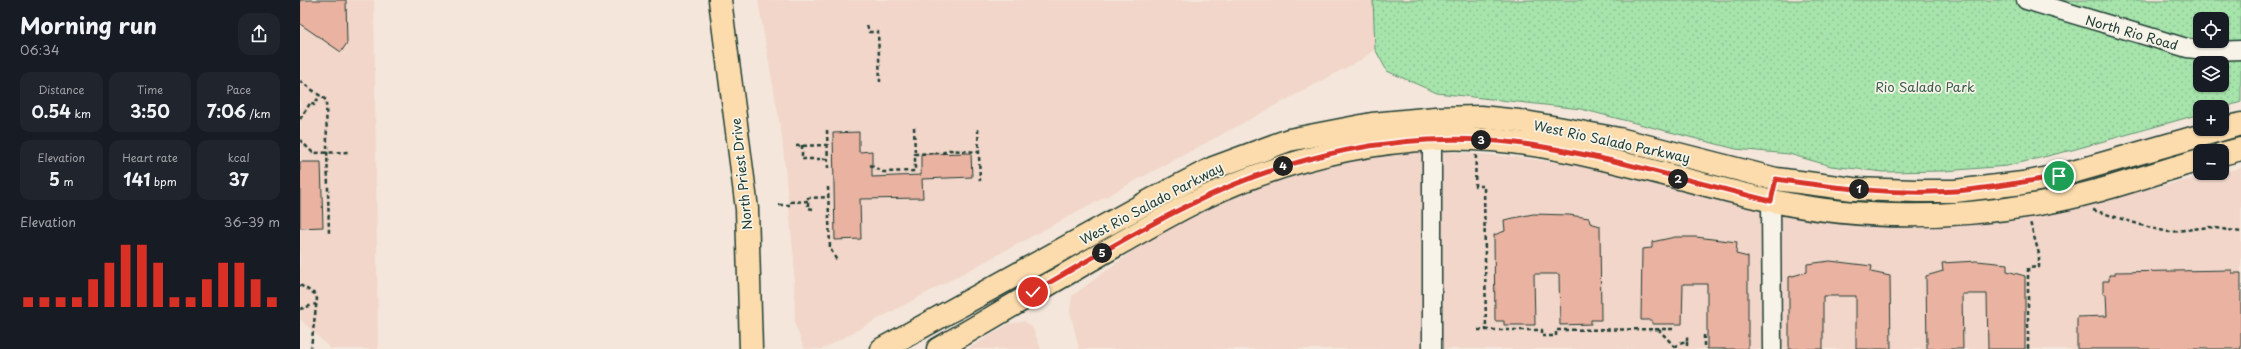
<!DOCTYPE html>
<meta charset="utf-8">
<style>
:root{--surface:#171b24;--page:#20242c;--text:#f1f3f6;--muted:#9ea1a6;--accent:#d93025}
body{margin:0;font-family:"Playpen Sans",sans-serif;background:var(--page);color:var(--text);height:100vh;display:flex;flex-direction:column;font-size:15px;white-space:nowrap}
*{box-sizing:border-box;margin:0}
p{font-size:13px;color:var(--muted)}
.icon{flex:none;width:22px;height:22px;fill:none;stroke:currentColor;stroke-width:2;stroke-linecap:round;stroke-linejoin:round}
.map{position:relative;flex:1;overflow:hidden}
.details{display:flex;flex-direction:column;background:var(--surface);width:300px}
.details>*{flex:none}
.controls{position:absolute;left:1893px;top:12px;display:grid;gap:8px}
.controls a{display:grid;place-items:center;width:36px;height:36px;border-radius:8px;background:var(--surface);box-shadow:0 1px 3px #0004;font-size:20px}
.pin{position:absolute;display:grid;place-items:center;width:34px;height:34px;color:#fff;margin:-17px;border:2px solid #fff;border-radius:50%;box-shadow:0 1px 4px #0007}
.km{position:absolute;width:20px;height:20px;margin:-10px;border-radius:50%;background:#222;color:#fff;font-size:11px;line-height:20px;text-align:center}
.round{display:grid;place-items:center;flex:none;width:42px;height:42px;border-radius:12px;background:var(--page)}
.summary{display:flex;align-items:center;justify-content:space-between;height:68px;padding:0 20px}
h1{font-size:22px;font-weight:700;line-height:30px}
.figures{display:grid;grid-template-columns:repeat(3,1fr);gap:6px;height:68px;padding:4px 20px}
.figures div{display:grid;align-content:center;border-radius:10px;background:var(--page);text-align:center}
.figures b{font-size:17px;font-weight:700}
.figures small{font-size:11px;font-weight:400}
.figures p{font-size:11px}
.chart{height:112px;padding:8px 20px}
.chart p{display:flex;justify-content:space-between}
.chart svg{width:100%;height:72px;margin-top:4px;stroke:var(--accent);stroke-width:6}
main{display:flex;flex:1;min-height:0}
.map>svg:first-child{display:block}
</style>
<main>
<section class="details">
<div class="summary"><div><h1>Morning run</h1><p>06:34</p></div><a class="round"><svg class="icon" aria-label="share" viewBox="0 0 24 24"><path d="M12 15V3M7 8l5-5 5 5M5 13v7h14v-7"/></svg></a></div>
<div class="figures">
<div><p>Distance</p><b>0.54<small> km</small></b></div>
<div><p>Time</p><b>3:50</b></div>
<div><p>Pace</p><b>7:06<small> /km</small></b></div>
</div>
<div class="figures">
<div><p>Elevation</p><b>5<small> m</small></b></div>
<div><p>Heart rate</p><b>141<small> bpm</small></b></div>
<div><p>kcal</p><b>37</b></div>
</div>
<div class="chart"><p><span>Elevation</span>36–39 m</p>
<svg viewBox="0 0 160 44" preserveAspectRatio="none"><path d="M5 44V38M15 44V38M25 44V38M35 44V38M45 44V27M55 44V17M65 44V6M75 44V6M85 44V17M95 44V38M105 44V38M115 44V27M125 44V17M135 44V17M145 44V27M155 44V38"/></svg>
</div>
</section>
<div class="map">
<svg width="1941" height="349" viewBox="0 0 1941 349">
<defs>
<pattern id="grass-dots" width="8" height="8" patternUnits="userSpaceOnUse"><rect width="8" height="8" fill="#a6e4ab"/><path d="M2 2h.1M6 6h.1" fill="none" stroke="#8ec494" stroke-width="1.8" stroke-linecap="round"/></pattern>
</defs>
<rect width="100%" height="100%" fill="#f4e6da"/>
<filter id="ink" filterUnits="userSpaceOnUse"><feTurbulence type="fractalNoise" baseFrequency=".025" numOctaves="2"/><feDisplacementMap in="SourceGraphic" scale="8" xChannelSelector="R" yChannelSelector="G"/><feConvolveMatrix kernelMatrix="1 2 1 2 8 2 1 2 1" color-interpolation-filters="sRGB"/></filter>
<g filter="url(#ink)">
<g fill="#f1d6c9">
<path d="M 0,0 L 74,0 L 78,349 L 31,349 L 0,319 Z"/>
<path d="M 458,0 L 1073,0 L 1075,49 L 1062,59 L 522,349 L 507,349 L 504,348 L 495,324 L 494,260 L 482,136 Z"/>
<path d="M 1141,151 L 1215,157 L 1307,169 L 1450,204 L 1778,205 L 1941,168 L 1941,349 L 779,349 L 770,311 L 772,296 L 845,242 L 927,200 L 988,175 L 1083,153 Z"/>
<path d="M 724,321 L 732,327 L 741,349 L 668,349 L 709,324 Z"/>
</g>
<path fill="url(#grass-dots)" stroke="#629070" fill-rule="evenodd" d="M 1073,0 L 1941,0 L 1941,102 L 1922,108 L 1900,107 L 1900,114 L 1772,150 L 1707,166 L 1644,171 L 1584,172 L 1531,166 L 1489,154 L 1436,149 L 1281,109 L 1137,93 L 1087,71 L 1075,49 ZM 1900,19 L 1922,19 L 1922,41 L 1900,41 ZM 1900,63 L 1922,63 L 1922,85 L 1900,85 Z"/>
<g fill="#eab2a1" stroke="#1f3d34">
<path d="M 0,0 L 46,0 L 47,43 L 41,52 L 0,24 Z"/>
<path d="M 559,132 L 559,152 L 572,151 L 572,177 L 621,175 L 621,154 L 671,153 L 672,177 L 622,179 L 623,198 L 560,199 L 561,239 L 535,240 L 533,133 Z"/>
<path d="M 0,162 L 21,162 L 23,227 L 0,228 Z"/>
<path d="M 1233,214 L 1269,215 L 1289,218 L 1290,223 L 1300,226 L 1301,320 L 1291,320 L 1291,324 L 1260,325 L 1259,274 L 1234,274 L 1235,325 L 1204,325 L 1204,321 L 1195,321 L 1194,235 L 1205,231 L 1204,220 Z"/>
<path d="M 1375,237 L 1396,237 L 1437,242 L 1436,254 L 1448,257 L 1448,349 L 1407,349 L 1407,284 L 1383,284 L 1382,324 L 1352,324 L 1352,320 L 1341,320 L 1342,249 L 1352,248 L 1352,242 Z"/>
<path d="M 1530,261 L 1572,266 L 1571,272 L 1590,276 L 1591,349 L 1556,349 L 1556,296 L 1523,296 L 1523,349 L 1489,349 L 1489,277 L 1507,272 L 1507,264 Z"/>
<path d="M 1677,261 L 1707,264 L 1707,271 L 1725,276 L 1725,349 L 1688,349 L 1687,294 L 1662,294 L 1663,349 L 1627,349 L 1626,276 L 1643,271 L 1642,263 Z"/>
<path d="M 1932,270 L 1932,273 L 1941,273 L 1941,349 L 1777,349 L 1777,317 L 1807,316 L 1806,294 L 1803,294 L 1803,281 L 1809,281 L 1809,275 L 1815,275 L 1815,272 Z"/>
</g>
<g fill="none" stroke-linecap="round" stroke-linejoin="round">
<g stroke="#1f3d34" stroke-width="21">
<g id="minor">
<path d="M 1726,0 L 1887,48 L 1915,51 L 1941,50"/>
<path d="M 1132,126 L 1132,349"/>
<path d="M 1471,201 L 1472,349"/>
</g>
</g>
<g stroke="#1f3d34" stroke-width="25">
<g id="major">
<path d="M 420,0 L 447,209 L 451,349"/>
<path d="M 1922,154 L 1941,149"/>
<path d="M 582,349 L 855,198 L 913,168 L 989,140 L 1072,124 L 1136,118 L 1180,117 L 1219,121 L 1319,139 L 1476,179 L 1553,189 L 1616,191 L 1655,191 L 1723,183 L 1759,176 L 1941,124"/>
<path d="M 638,349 C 698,314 757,279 817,245 C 861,220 905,194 953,177 C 1012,155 1073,142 1135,139 C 1244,133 1362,177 1468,200 C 1557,220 1650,219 1739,204 C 1794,195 1847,175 1900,160"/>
</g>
</g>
<g stroke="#1f3d34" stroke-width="2.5" stroke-dasharray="4 3" stroke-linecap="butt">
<path d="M 567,25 L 569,32 L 578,32 L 580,82"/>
<path d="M 0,81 L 26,100 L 29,234"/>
<path d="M 0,119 L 11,102 L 14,105 L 20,95"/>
<path d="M 614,127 L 615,154"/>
<path d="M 678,129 L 680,181"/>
<path d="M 527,130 L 528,168"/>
<path d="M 0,140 L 13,153 L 48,152"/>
<path d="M 502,145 L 502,159 L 528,159"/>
<path d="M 496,146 L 527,145"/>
<path d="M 1176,155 L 1175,186 L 1184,186 L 1186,330"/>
<path d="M 570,165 L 583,172 L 615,171 L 615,154 L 642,153 L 649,150 L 679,152"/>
<path d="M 528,187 L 530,248 L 537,261"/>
<path d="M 479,205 L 491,205 L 491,202 L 508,201"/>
<path d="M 513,209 L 508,208 L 508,198 L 529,197"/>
<path d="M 1793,210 L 1851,228 L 1869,232 L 1909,227 L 1941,232"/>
<path d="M 0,285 L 15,294 L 17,299 L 11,347"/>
<path d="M 0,309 L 16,304"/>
<path d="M 1358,329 L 1377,349"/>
<path d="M 1178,330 L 1242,330 L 1242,336 L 1256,336 L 1256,330 L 1375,329"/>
<path d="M 1404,335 L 1404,349"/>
<path d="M 1387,342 L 1387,349"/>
<path d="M 1375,347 L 1382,342 L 1387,342 L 1387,335"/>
<path d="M 1728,349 L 1728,268 L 1739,267 L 1739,254 L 1730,222"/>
</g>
<use href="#minor" stroke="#f7f3e8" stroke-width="18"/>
<use href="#major" stroke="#fcdcac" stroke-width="22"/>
</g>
</g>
<g fill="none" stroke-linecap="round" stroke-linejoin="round" filter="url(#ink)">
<g stroke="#fff" stroke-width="8">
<path id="route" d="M 733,292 C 784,263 834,232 887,206 C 988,155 1102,129 1216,143 C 1302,154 1387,181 1471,201 L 1476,179 C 1535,188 1596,195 1656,191 C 1691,188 1725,182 1759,176"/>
</g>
<use href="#route" stroke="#d93025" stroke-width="5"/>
</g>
<g text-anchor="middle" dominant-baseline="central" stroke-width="3.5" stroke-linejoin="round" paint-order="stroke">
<g font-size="13" fill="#1f3d34" stroke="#f7f3e8">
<text transform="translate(1832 32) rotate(16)">North Rio Road</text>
<text transform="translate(1312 141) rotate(12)">West Rio Salado Parkway</text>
<text transform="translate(441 174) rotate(-96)">North Priest Drive</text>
<text transform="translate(851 203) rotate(-28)">West Rio Salado Parkway</text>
</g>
<g font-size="13" fill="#3a5e4c" stroke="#f7f3e8">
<text x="1625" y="86">Rio Salado Park</text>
</g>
</g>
</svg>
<div class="controls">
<a><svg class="icon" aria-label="locate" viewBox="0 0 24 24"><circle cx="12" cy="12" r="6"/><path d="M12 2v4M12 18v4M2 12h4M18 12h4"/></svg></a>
<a><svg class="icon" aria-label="layers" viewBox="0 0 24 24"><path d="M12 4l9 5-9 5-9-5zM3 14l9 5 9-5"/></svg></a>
<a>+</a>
<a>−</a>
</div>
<div class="pin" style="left:1759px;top:176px;background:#1e9e55"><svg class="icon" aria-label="arrive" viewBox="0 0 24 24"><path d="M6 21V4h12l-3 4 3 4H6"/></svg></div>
<div class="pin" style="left:733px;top:292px;background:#d93025"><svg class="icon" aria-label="check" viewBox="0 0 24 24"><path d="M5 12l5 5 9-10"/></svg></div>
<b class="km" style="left:1559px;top:189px">1</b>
<b class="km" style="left:1378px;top:179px">2</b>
<b class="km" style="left:1181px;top:140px">3</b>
<b class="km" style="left:983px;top:166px">4</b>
<b class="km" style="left:802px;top:253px">5</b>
</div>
</main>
